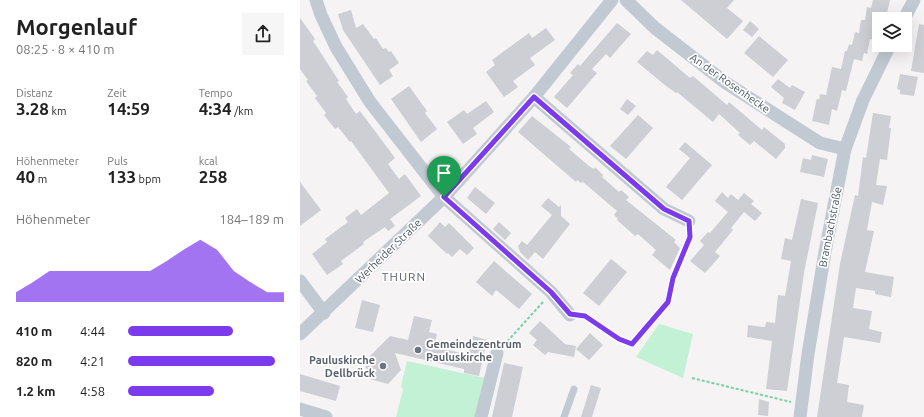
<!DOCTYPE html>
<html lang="de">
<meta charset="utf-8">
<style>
:root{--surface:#fff;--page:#f6f6f6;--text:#222;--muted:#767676;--accent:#7c3aed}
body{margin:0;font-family:Ubuntu,sans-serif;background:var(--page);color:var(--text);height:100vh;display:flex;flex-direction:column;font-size:15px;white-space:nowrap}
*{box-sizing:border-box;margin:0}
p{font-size:13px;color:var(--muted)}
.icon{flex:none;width:22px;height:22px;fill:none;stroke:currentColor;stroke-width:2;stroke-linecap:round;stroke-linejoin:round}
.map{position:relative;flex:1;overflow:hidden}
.details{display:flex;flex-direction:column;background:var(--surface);width:300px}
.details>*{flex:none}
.tools{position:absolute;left:572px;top:12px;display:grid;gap:8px}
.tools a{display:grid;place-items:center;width:40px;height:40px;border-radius:0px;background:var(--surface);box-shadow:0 4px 16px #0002;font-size:20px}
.pin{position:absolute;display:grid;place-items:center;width:34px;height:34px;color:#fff;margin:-41px -17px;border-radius:50% 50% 50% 0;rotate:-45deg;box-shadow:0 0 4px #0007}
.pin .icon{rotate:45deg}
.round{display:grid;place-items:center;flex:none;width:42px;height:42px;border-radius:0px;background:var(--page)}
.summary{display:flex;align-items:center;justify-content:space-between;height:68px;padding:0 16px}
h1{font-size:22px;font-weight:600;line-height:30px}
.figures{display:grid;grid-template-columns:repeat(3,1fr);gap:6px;height:68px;padding:4px 16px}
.figures div{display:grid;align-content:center}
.figures b{font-size:17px;font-weight:600}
.figures small{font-size:11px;font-weight:400}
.figures p{font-size:11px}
.chart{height:112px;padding:8px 16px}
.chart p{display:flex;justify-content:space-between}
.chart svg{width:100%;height:72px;margin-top:4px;fill:var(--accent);opacity:.7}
ul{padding:0 16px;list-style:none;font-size:13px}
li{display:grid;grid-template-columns:64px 48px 1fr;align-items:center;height:30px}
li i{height:10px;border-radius:5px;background:var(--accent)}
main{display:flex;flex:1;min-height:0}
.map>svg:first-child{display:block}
</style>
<main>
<section class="details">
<div class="summary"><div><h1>Morgenlauf</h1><p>08:25 · 8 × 410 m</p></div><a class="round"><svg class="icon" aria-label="share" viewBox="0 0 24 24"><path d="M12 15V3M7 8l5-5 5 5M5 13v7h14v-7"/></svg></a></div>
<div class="figures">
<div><p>Distanz</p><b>3.28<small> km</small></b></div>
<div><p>Zeit</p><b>14:59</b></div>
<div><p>Tempo</p><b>4:34<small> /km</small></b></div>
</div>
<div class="figures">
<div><p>Höhenmeter</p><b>40<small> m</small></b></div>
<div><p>Puls</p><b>133<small> bpm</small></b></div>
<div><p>kcal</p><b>258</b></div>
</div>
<div class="chart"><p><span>Höhenmeter</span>184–189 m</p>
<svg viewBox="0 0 160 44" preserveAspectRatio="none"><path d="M0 44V38L10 32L20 25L30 25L40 25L50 25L60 25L70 25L80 25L90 19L100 12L110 6L120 12L130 25L140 32L150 38L160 38V44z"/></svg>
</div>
<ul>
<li><b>410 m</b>4:44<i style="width:67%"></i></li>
<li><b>820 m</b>4:21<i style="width:94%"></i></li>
<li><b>1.2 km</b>4:58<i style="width:55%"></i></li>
</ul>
</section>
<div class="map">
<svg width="624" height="417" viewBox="0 0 624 417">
<rect width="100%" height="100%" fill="#f5f3f3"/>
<g fill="#c3f1d5">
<path d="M 359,324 L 393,334 L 383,378 L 336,357 Z"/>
<path d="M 107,361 L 185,378 L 175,417 L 96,417 L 103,390 L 101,386 Z"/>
</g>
<g fill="#cdcfd5">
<path d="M 381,0 L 434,0 L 427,8 L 443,21 L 427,39 Z"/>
<path d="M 573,0 L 590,0 L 586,17 L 583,16 L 582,19 L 579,19 L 579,29 L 577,28 L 574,40 L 570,39 L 567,54 L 564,53 L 562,61 L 554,59 L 546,91 L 542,90 L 537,111 L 532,109 L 529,125 L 512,121 L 517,98 L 519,100 L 520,94 L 526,95 L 532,67 L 541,69 L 545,51 L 547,51 L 549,44 L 552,45 L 555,32 L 559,33 L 561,20 L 565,20 L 567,7 L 571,8 Z"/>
<path d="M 51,10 L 56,28 L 63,24 L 74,39 L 76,38 L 83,49 L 86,48 L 89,52 L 91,51 L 99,63 L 89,70 L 93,76 L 80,85 L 43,30 L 38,14 Z"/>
<path d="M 0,18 L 15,39 L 13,41 L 39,81 L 37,82 L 48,97 L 46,99 L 56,114 L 60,111 L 95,158 L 88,164 L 99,179 L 105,174 L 121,196 L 90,219 L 95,226 L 88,231 L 85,227 L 63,242 L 64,244 L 41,261 L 43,264 L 27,275 L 12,254 L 27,242 L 25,239 L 48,222 L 45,218 L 57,209 L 61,215 L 89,193 L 51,141 L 50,142 L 38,127 L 35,129 L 24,115 L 26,113 L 15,98 L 17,96 L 6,81 L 8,80 L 0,69 Z"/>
<path d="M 450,21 L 459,29 L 452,37 L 443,30 Z"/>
<path d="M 317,23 L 331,34 L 310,58 L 306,54 L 292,69 L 297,73 L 267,108 L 254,97 L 273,75 L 270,73 L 278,64 L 280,66 Z"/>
<path d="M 619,24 L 624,25 L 624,73 L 611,71 Z"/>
<path d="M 246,28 L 255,40 L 230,58 L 235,65 L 213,81 L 218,87 L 204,97 L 186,72 L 195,65 L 192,60 L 229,33 L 232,38 Z"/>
<path d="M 459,36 L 488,60 L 473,77 L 444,53 Z"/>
<path d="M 357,50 L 390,78 L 393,76 L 427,105 L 429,102 L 462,130 L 464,127 L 485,144 L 485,148 L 476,159 L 454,141 L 450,145 L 438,135 L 440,133 L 419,114 L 413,122 L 377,92 L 376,93 L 366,86 L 337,62 L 347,51 L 353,55 Z"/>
<path d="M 600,74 L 618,77 L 614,96 L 600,94 L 600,90 L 597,89 Z"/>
<path d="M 478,79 L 490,88 L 492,85 L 505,92 L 495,110 L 482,103 L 484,98 L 471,87 Z"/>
<path d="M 109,86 L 127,111 L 125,113 L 137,129 L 121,142 L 91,99 Z"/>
<path d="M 327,99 L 336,106 L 328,115 L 320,109 Z"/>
<path d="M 186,101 L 194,112 L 173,128 L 177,134 L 163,144 L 147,122 L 164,110 L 167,114 Z"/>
<path d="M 573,113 L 591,116 L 589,128 L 591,128 L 587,160 L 580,159 L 576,185 L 587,186 L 583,205 L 572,202 L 567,230 L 574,231 L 565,272 L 594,277 L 591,297 L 575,294 L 575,291 L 556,288 L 553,308 L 572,311 L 569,329 L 582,332 L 580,343 L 544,337 L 537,383 L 549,385 L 547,402 L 564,405 L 562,417 L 517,417 L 540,264 L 555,195 L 558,196 L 563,157 L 566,158 Z"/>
<path d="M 338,115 L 353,128 L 326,159 L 310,146 Z"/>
<path d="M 232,116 L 271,147 L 269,149 L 289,166 L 294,169 L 295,167 L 303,175 L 302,177 L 319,192 L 321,190 L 329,197 L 326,200 L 376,240 L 374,242 L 380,248 L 370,270 L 352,255 L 356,250 L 338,234 L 335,236 L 317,220 L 318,219 L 314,215 L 317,211 L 283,182 L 281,183 L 277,180 L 276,182 L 218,132 Z"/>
<path d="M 385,142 L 412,165 L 382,200 L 366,187 L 390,158 L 379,149 Z"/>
<path d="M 512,155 L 528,159 L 524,177 L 500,172 L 503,158 L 511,160 Z"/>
<path d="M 0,182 L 21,210 L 0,226 Z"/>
<path d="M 175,187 L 195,203 L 186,214 L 167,198 Z"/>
<path d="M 422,192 L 428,198 L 431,194 L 438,200 L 444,193 L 454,201 L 451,204 L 462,213 L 455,221 L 444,212 L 431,228 L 433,230 L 415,252 L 420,256 L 405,273 L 390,261 L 404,245 L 400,241 L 408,232 L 410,233 L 428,212 L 415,201 Z"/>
<path d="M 248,198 L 259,207 L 261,205 L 261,216 L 270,224 L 243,259 L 235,252 L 228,260 L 220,252 L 218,246 L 222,241 L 227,245 L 252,215 L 241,206 Z"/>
<path d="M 501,199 L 518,203 L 504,273 L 487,391 L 466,389 L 472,341 L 447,337 L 448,325 L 465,327 L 466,322 L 475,323 L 478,295 L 485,296 L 491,261 L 481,259 L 485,238 L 492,240 Z"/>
<path d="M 140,222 L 145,227 L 149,223 L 174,248 L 167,255 L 160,249 L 152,257 L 148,253 L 147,254 L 128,236 Z"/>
<path d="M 199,222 L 211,233 L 205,240 L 193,229 Z"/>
<path d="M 311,259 L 327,272 L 299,306 L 283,293 Z"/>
<path d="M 194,261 L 232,294 L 219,309 L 196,290 L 192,296 L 176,282 Z"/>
<path d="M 62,300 L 80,305 L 73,332 L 55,328 Z"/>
<path d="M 114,316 L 132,320 L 129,332 L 137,334 L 134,346 L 168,355 L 173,336 L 187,340 L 179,376 L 164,373 L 164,369 L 95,353 L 101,370 L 88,384 L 70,379 L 64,362 L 90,336 L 108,340 Z"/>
<path d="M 240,321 L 265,344 L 276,346 L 274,357 L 248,352 L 245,355 L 233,345 L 237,340 L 229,333 Z"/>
<path d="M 290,333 L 303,345 L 289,360 L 276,349 Z"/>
<path d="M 204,363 L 223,367 L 212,417 L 192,417 Z"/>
<path d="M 0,374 L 40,386 L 36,401 L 0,391 Z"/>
<path d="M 291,385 L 301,388 L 292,417 L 281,417 Z"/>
<path d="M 459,399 L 469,402 L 468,416 L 458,415 Z"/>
</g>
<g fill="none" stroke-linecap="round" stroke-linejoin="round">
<g stroke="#7ad0a6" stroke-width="2" stroke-dasharray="3 2" stroke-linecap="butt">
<path d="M 281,316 L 285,316 L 319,339 L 332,345 L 368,302 L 373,278 L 390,237 L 390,233"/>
<path d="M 204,345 L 243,302"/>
<path d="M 392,378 L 491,402"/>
</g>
<path stroke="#c1cad2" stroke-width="7" d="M 264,417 L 274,389"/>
<g stroke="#c1cad2" stroke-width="13">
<path d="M 16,0 L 21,15 L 36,47 L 70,102 L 144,197 L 251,292 L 270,315"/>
<path d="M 326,0 L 355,28 L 426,83 L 520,143 L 545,149"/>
<path d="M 604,19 L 614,0"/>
<path d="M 234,97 L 364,209 L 389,221"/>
<path d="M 0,281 L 24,313"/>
<path d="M 0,334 L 144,197 L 234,97 L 312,0"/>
<path d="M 0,409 L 26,417"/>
<path d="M 181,417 L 197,353"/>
<path d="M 500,417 L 508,354 L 525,252 L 545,149 L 563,100 L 590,45"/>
</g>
</g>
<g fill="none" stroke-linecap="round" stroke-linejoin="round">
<g stroke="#fff" stroke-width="8">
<path id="route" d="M 234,97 L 364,209 L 389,221 L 390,237 L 373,278 L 368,302 L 332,344 L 319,339 L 285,316 L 270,314 L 251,292 L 144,197 Z"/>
</g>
<use href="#route" stroke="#7c3aed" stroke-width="5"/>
</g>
<g fill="#6b7280" stroke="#fff" stroke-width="1.5">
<circle cx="118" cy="350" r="4"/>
<circle cx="83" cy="366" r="4"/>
</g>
<g text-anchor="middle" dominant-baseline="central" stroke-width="3.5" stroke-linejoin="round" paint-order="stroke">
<g font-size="11" fill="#4a5661" stroke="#fff">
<text transform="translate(430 83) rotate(35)">An der Rosenhecke</text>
<text transform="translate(530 227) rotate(-79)">Brambachstraße</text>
<text transform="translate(88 251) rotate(-44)">Werheider Straße</text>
</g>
<g font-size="11" font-weight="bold" fill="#5b616d" stroke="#fff" text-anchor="start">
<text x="126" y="344">Gemeindezentrum<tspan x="126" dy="13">Pauluskirche</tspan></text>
<text x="75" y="360" text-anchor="end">Pauluskirche<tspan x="75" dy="13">Dellbrück</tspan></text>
</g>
<g font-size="12" letter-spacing="1" fill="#5f6368" stroke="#fff">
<text x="104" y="276">THURN</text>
</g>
</g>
</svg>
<div class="tools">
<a><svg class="icon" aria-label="layers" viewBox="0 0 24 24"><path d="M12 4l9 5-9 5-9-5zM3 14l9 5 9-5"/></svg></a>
</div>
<div class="pin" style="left:144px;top:197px;background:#1e9e55"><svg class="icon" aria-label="arrive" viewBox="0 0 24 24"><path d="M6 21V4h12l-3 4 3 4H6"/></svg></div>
</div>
</main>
